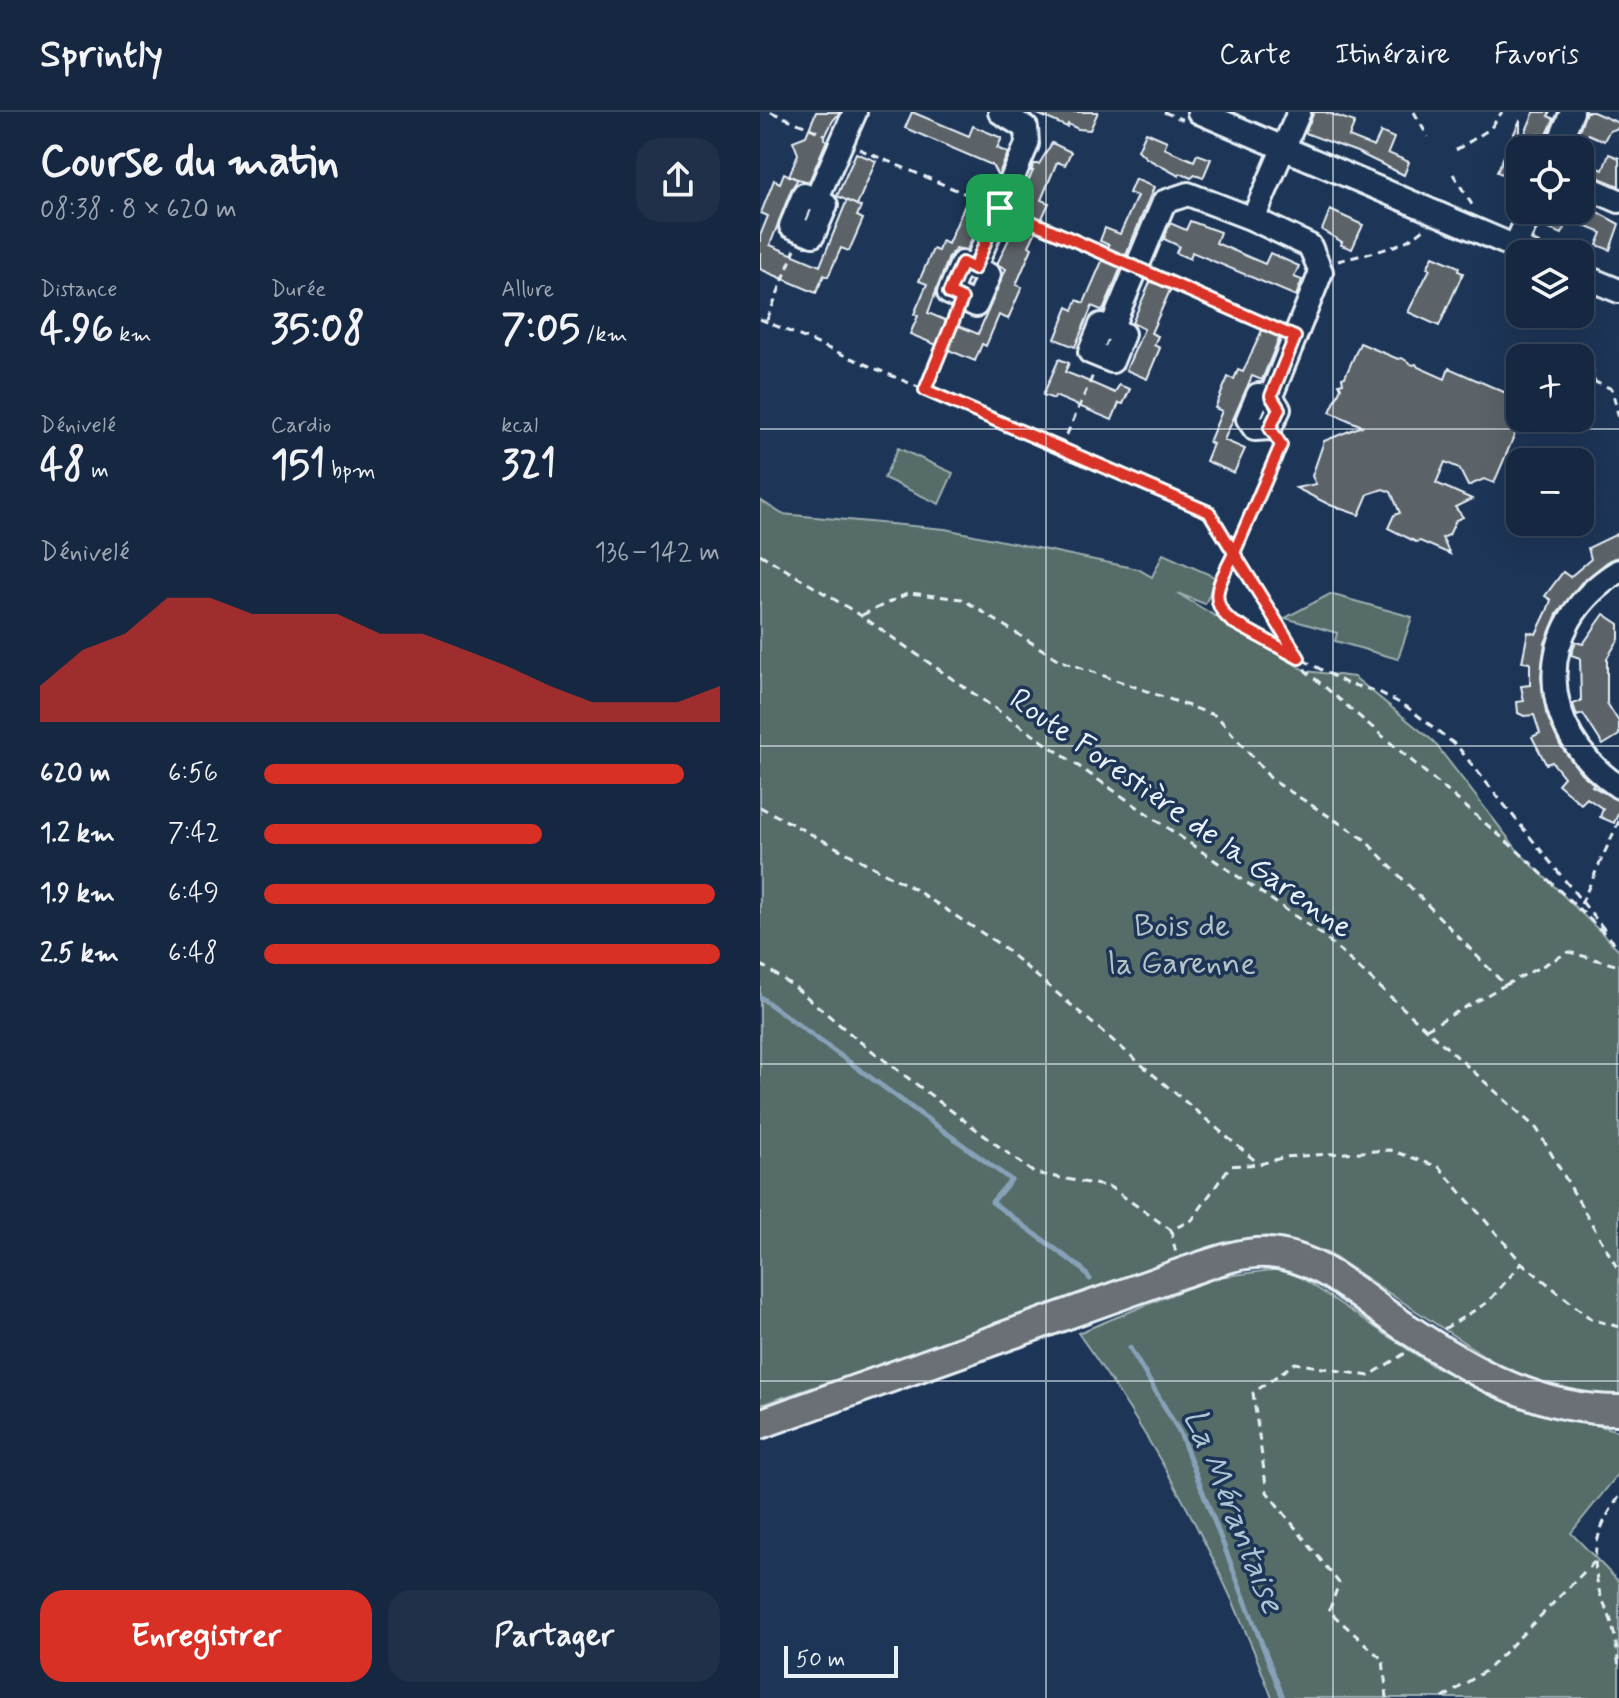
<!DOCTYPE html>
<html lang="fr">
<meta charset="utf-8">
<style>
:root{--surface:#162841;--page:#1f3048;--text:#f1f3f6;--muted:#9ea6b1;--line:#35445a;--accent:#d93025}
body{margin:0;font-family:Mynerve,sans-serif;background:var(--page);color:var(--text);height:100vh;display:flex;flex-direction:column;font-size:30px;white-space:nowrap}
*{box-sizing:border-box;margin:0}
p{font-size:26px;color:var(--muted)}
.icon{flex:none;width:44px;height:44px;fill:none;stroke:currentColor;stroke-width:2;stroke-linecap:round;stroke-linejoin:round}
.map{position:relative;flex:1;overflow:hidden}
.details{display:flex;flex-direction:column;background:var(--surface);width:760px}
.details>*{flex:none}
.fabs{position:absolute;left:746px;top:24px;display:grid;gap:16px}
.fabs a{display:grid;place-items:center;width:88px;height:88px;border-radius:16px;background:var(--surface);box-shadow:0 8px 32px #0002,0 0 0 2px var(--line);font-size:40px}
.scale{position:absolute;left:24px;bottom:20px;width:114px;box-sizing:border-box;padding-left:8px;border:4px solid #e8f1f8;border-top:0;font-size:22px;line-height:28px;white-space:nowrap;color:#e8f1f8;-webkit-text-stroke:6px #1d3557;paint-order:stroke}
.pin{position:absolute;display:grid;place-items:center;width:68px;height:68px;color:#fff;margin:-34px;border-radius:16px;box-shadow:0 4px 12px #0006}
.round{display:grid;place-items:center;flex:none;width:84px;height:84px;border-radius:24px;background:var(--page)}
.summary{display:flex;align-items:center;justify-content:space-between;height:136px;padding:0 40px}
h1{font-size:44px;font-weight:800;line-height:60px}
.figures{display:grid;grid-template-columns:repeat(3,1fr);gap:12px;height:136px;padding:8px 40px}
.figures div{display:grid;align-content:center}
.figures b{font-size:40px;font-weight:800}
.figures small{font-size:22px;font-weight:400}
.figures p{font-size:22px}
.chart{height:224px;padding:16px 40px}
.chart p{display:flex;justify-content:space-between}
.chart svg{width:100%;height:144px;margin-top:8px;fill:var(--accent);opacity:.7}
.button{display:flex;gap:16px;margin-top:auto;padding:16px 40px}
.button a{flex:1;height:92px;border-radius:24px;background:var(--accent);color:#fff;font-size:32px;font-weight:800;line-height:92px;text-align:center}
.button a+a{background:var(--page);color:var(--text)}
ul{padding:0 40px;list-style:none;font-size:26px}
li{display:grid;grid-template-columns:128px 96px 1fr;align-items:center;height:60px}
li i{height:20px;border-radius:10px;background:var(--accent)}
header{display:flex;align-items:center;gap:48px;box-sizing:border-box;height:112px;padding:0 40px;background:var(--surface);border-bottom:2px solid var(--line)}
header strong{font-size:38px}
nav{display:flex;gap:44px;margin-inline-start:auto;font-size:28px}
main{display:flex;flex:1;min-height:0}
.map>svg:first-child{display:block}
</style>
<header>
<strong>Sprintly</strong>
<nav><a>Carte</a><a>Itinéraire</a><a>Favoris</a></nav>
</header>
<main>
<section class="details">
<div class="summary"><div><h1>Course du matin</h1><p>08:38 · 8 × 620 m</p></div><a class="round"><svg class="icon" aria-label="share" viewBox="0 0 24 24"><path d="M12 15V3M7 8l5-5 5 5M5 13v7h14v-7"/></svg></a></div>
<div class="figures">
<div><p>Distance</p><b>4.96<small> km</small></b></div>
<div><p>Durée</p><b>35:08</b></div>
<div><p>Allure</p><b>7:05<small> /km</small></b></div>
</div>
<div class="figures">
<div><p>Dénivelé</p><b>48<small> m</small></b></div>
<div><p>Cardio</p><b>151<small> bpm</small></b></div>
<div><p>kcal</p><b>321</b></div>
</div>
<div class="chart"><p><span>Dénivelé</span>136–142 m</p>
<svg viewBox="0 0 160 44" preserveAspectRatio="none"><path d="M0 44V33L10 22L20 17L30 6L40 6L50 11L60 11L70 11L80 17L90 17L100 22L110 27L120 33L130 38L140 38L150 38L160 33V44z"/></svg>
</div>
<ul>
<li><b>620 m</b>6:56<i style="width:92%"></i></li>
<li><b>1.2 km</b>7:42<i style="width:61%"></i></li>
<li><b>1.9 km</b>6:49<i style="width:99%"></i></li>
<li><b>2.5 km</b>6:48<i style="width:100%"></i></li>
</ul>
<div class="button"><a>Enregistrer</a><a>Partager</a></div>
</section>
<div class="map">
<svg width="859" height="1586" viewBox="0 0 859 1586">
<rect width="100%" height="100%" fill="#1d3557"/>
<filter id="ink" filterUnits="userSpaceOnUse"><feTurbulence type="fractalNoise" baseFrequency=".0125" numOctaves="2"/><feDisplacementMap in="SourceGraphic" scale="16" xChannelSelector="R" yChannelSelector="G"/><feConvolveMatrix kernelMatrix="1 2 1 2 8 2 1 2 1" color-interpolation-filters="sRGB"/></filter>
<g filter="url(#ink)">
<g fill="#556c68" stroke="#9eaeb0" stroke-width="2">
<path d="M 138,336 L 193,361 L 179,392 L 124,366 Z"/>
<path d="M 0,388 L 22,402 L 185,417 L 378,457 L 392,465 L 403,442 L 457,466 L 445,492 L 417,481 L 546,559 L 594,565 L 673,629 L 759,740 L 859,838 L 859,1283 L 812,1280 L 743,1256 L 568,1141 L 506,1124 L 0,1293 Z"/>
<path d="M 570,482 L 652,505 L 638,547 L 575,529 L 577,521 L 525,506 Z"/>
<path d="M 527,1156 L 673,1254 L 760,1294 L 859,1319 L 859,1361 L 811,1421 L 859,1470 L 859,1586 L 512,1586 C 464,1455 399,1334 318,1221 L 452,1166 Z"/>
</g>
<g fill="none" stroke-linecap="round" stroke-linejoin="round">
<g stroke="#87a2b8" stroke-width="5">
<path d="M 0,885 L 251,1068 L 232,1090 L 321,1156 L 330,1167"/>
<path d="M 370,1236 L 420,1321 L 523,1586"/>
</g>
</g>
<g fill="#5c6368" stroke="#e8f1f8" stroke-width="2">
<path d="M 56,0 L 80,0 L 72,10 L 64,27 L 67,28 L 49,70 L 38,67 L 31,78 L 10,133 L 60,154 L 87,88 L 101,95 L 97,104 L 103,107 L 89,139 L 81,136 L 68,165 L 64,163 L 56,181 L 0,157 L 0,124 L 8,104 L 1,101 L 14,68 L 20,71 L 24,61 L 37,67 L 29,64 L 38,42 L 33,29 L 46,24 Z"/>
<path d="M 152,0 L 209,24 L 213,14 L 242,26 L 237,36 L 248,41 L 238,64 L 232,53 L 145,16 Z"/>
<path d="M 273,0 L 338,0 L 330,18 L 318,17 L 308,12 L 307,15 Z"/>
<path d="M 554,0 L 565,0 L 595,10 L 589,25 L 614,35 L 621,20 L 634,26 L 628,41 L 649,50 L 644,63 L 597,40 L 545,21 Z"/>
<path d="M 774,0 L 790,0 L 788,4 L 794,7 L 786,25 L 780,22 L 775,32 L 783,35 L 782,38 L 760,38 L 760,69 L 737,60 L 760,8 L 760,25 L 763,26 Z"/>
<path d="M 826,0 L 833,0 L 859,11 L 859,16 L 849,19 L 844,29 L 828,22 L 822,38 L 815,38 L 812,37 Z"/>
<path d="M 386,20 L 407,29 L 404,36 L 415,41 L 434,49 L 437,42 L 451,47 L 443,66 L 435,63 L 431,66 L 420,61 L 419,64 L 386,46 L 378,38 Z"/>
<path d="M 292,31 L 311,40 L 305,53 L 297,50 L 281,88 L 289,91 L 269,134 L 272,136 L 256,173 L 262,175 L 248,207 L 239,203 L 226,234 L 222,232 L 215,249 L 150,222 L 158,204 L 154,202 L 167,172 L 159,169 L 173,137 L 178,139 L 182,129 L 188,132 L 207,88 L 225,96 L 207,138 L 196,136 L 189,145 L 168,201 L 218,222 L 246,157 L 237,152 L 266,91 L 265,86 L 270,74 L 266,73 L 273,59 L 271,59 L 274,52 L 279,52 Z"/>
<path d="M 96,41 L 116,49 L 97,93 L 77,84 Z"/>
<path d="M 849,42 L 859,46 L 859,74 L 820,58 L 820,48 L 843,58 Z"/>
<path d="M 375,67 L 394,75 L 343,199 L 332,194 L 315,235 L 295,227 L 308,195 L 313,198 L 317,188 L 324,191 L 349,133 L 340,129 L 345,116 L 360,122 L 377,84 L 369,81 Z"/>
<path d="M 828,95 L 859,112 L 850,138 L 837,133 L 842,121 L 808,107 L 802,122 L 789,117 L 792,110 L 784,103 L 795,101 L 788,98 L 826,98 Z"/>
<path d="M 570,98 L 603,113 L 592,137 L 581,133 L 582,130 L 562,118 Z"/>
<path d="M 430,109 L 460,120 L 456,131 L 505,152 L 510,141 L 539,154 L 534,165 L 542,168 L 536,184 L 432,140 L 430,147 L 416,141 L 419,134 L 404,127 L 410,111 L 426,118 Z"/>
<path d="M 673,144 L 699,155 L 698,159 L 703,161 L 679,214 L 648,200 L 670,157 L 667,156 Z"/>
<path d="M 391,168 L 411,176 L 391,221 L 398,224 L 394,233 L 400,236 L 387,267 L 366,258 L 384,217 L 372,211 Z"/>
<path d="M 503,216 L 520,224 L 502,268 L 492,264 L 464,328 L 485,337 L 474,361 L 446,349 L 453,332 L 449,330 L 462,299 L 455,296 L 468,265 L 474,267 L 478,258 L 483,260 Z"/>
<path d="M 600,231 L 638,247 L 642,246 L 653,253 L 656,252 L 658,255 L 685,267 L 689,256 L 760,287 L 760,310 L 734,371 L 724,367 L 708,374 L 699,356 L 685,350 L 676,371 L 712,387 L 695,395 L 703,405 L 696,408 L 689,423 L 682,426 L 690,442 L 660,429 L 656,430 L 628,416 L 634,403 L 640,401 L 631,380 L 623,377 L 608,382 L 599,403 L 570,393 L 536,376 L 556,372 L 552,364 L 564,329 L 602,314 L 570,300 L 581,276 L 579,272 L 583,271 L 582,266 L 585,265 Z"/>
<path d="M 299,247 L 309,251 L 305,260 L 318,265 L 355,281 L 359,273 L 370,277 L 363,292 L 359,291 L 352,308 L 295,284 L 294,287 L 283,283 Z"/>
<path d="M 859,421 L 859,445 L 850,448 L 821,471 L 797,502 L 785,531 L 781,565 L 786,601 L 800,633 L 821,661 L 834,672 L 832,674 L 859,689 L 859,700 L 854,711 L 840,705 L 843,697 L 827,686 L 821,692 L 798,672 L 804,665 L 792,650 L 786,652 L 772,625 L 780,621 L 774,603 L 764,604 L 758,601 L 757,590 L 764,589 L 761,574 L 770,573 L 770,551 L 762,550 L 768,520 L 776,522 L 787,499 L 791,488 L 785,484 L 803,460 L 810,465 L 831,447 L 828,436 Z"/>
<path d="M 844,502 L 859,512 L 859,527 L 847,546 L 847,591 L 859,610 L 859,623 L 843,633 L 823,602 L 817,604 L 813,592 L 821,589 L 820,546 L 811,543 L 816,530 L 823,532 Z"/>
</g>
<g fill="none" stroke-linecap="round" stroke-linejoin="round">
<g stroke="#e8f1f8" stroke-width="28">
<g id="minor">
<path d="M 439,0 L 772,142"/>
<path d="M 796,38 L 812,0"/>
<path d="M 820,72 L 859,89"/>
<path d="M 44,83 L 66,93 L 53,123 L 31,114 Z"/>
<path d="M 56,88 L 95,0"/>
<path d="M 493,107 L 550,134 L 561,160 L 511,284 L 498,283 L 488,307 L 495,317 L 510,316 L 519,297 L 511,284"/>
<path d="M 755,135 L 771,98"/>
<path d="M 202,151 L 229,163 L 216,193 L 189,181 Z"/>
<path d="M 214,157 L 267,32 L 266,16 L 240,0"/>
<path d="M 820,163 L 859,179"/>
<path d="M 341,213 L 363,222 L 352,249 L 330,240 Z"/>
<path d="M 351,217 L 404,90 L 428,82 L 493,107 L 539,0"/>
<path d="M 859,459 C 770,513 776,619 859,675"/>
</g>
</g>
<g stroke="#e8f1f8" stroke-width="34">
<path id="major" d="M 0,1312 L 419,1162 C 447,1153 479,1139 508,1141 C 553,1143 592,1177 626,1202 C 695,1250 772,1299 859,1298"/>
</g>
<g stroke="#e8f1f8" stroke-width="3" stroke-dasharray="8 6" stroke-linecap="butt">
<path d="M 11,0 L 66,23"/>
<path d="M 404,0 L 423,8"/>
<path d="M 654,0 L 668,25"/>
<path d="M 99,37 L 225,90"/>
<path d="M 696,38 L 730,17 L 742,0"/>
<path d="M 693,62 L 714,96"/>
<path d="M 258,104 L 361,148"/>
<path d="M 789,134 L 808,142"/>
<path d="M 578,149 C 608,141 643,137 666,115"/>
<path d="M 394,162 L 518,217"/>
<path d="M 0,207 L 449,400 L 546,559 L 759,740 L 859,835"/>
<path d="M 7,208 L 35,137"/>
<path d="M 832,254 L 835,270 L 852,277 L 859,307"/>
<path d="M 165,278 L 194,205"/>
<path d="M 519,330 L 521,333 L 456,483 C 456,495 461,501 471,509 L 586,571 L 619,580 L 647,595 L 697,634 L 848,822"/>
<path d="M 301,336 L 333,263"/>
<path d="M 0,442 L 100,503 L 561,822 L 777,1017 L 859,1159"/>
<path d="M 102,503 L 149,481 L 202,487 L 299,548 L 457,604 L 512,668 L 603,726 L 745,873 L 809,840 L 859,854"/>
<path d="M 0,695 L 151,775 L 239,832 L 499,1052"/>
<path d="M 821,792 L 859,709"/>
<path d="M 0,852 L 36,876 L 99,929 L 274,1061 L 350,1075 L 411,1118 L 432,1108 L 470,1054 L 500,1052 L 525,1045 L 630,1038 L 679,1055 L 762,1151 L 831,1207 L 859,1215"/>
<path d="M 666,917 L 745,873"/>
<path d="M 411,1118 L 416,1142"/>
<path d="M 684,1217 L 728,1190 L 762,1151"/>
<path d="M 859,1385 C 837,1416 830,1440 839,1478 C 842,1490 850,1501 852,1513 C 856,1527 857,1542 859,1556"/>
<path d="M 627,1586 L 623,1548 L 569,1499 L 579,1471 L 507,1380 L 493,1281 L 535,1251 L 609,1264 L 647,1240"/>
<path d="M 683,1586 L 728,1557 L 835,1449"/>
</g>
<use href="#minor" stroke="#1d3557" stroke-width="22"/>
<use href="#major" stroke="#6b6f75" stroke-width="28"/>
</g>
</g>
<g fill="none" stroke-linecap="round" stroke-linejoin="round" filter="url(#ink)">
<g stroke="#fff" stroke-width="16">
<path id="route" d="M 240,96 L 214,157 L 202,151 L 189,181 L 202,187 L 165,278 L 449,400 L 474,441 C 462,468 445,486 471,509 L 539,546 L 474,441 L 521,333 L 510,316 L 519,297 L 511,284 L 535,225 L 240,96"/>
</g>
<use href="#route" stroke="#d93025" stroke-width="10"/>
</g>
<path fill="none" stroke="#e8f1f8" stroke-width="2" stroke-opacity="0.55" d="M 286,0 L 286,1586M 573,0 L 573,1586M 0,317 L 859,317M 0,634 L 859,634M 0,952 L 859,952M 0,1269 L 859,1269"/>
<g text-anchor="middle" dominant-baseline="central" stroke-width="7" stroke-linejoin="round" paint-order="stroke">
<g font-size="32" fill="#e8f1f8" stroke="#1d3557">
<text transform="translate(421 702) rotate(35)">Route Forestière de la Garenne</text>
</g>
<g font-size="32" fill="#b5c2c6" stroke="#1d3557">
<text x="422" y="815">Bois de<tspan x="422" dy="37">la Garenne</tspan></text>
</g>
<g font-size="34" font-style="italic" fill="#afc3d3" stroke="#1d3557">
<text transform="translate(473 1399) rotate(68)">La Mérantaise</text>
</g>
</g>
</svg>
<div class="fabs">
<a><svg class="icon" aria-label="locate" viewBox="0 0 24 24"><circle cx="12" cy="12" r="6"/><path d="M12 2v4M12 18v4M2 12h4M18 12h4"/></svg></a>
<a><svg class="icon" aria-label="layers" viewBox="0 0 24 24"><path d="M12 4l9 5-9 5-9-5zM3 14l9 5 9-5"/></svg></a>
<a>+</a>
<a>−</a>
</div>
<div class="scale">50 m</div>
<div class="pin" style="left:240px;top:96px;background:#1e9e55"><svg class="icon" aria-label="arrive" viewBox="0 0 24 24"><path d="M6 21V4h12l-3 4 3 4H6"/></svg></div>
</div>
</main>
